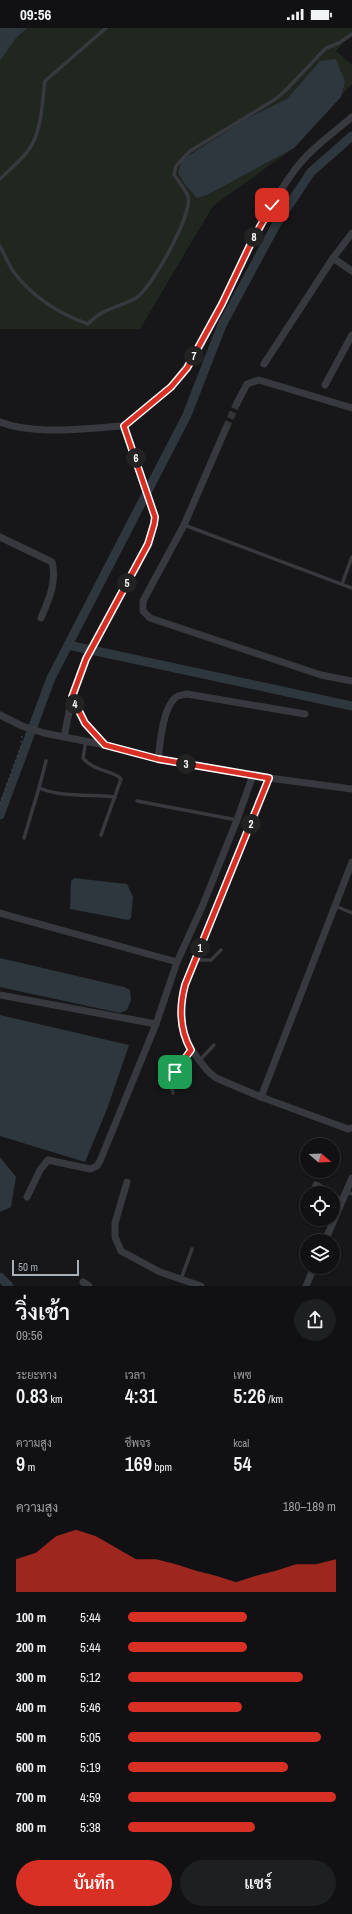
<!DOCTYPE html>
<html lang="th">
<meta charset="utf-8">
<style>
:root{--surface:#111113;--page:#1e1f21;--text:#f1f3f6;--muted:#9c9da0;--line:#303133;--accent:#d93025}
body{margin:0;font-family:"Archivo Narrow",Sarabun,sans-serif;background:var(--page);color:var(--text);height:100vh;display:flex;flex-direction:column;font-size:15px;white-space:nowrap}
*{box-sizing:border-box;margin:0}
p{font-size:13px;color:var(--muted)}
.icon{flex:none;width:22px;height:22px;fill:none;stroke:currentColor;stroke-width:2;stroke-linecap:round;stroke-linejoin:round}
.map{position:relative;height:1258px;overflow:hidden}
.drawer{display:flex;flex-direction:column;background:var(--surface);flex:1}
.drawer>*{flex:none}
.needle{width:26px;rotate:109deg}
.tools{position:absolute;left:300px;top:1110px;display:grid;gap:8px}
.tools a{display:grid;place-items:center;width:40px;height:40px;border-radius:50%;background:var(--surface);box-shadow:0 1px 3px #0004,0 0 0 1px var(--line);font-size:20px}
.scale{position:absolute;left:12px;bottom:10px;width:67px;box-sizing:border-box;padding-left:4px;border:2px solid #a9afb9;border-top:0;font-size:11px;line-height:14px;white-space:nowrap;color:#a9afb9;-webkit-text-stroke:3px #121214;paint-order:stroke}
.pin{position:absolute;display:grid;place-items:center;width:34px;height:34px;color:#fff;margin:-17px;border-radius:8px;box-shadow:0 2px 6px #0006}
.km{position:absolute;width:20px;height:20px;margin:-10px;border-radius:50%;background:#222;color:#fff;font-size:11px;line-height:20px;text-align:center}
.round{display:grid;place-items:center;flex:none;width:42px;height:42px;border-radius:21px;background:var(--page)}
.summary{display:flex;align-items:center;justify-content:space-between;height:68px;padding:0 16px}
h1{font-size:22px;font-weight:600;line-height:30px}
.metrics{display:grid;grid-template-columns:repeat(3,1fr);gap:6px;height:68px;padding:4px 16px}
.metrics div{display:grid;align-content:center}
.metrics b{font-size:20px;font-weight:600}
.metrics small{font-size:11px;font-weight:400}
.metrics p{font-size:11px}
.chart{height:112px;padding:8px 16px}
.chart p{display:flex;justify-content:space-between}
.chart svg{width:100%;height:72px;margin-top:4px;fill:var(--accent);opacity:.7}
.button{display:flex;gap:8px;margin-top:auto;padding:8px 16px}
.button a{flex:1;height:46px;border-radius:24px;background:var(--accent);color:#fff;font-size:16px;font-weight:600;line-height:46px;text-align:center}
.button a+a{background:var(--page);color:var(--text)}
ul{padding:0 16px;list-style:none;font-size:13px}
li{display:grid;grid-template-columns:64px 48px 1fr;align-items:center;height:30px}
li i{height:10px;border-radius:5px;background:var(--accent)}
.status{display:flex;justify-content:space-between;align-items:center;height:28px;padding:0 20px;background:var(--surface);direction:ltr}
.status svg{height:11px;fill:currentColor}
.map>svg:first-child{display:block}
</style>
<div class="status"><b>09:56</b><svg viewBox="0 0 49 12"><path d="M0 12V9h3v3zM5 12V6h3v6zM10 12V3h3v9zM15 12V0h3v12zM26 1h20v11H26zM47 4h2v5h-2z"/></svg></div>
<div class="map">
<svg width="352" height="1258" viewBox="0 0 352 1258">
<rect width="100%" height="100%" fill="#171719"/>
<path fill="#1f271f" d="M 0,0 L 352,0 L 352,4 L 336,23 L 352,37 L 352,56 L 294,120 L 213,178 L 140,301 L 0,301 Z"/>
<g fill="#2d373d">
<path d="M 0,0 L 27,0 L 16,10 L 0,33 Z"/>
<path d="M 336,31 L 345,54 L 341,69 L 294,120 L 207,167 L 197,170 L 186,158 L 178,145 L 182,132 L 244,92 L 287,71 L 320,33 Z"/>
<path d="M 74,850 L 127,856 L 133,869 L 131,890 L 128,892 L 70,881 L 71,853 Z"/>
<path d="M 0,930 L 124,959 L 130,962 L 131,972 L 127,982 L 120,985 L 0,959 Z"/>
<path d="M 0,987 L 129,1017 L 107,1081 L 85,1134 L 0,1108 Z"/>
<path d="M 0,1129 L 16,1149 L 11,1179 L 0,1184 Z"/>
</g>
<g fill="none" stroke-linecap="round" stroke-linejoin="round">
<g stroke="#2d373d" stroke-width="9">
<path d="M 68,617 L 352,678"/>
<path d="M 0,787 L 51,650 L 187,387 L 222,297 L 277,195 L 311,144 L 352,108"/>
<path d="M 0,1249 L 9,1258"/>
</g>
<path stroke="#343539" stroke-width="7" stroke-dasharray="7 3.5" stroke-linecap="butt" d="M 226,400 L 237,375"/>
<path stroke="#3e4045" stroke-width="1.5" stroke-dasharray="2 3" stroke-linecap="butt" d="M 0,776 L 21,718 L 22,707"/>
<g stroke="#38393e" stroke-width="3.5">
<path d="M 0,151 C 10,141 22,132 30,120 C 42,102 42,74 45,53 L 106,0"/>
<path d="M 0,218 C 4,226 8,235 13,243 C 31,268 59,286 88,296 C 102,280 118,280 136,270 C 151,261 193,186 188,169 C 187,163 177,152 174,146 L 176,138 L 190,123 L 274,72 L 284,64 L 326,20 L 339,15 L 352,6"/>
<path d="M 184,497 L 352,560"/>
<path d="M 342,556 L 352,529"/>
<path d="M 86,713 L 83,730 C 94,744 116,743 121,751 L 101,807"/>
<path d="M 39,760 L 46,733"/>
<path d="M 137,773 L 237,792"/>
<path d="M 24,810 L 39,760 C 64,770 90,766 115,769"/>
<path d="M 335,878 L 352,885"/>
<path d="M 195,932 L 211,932 L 221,922"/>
<path d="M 200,1032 L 214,1017"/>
<path d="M 173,1065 C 167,1049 181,1034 191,1022"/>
<path d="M 346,1163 L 352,1166"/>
<path d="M 181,1251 L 192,1221"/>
</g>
<g stroke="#38393e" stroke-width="7">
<path d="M 333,230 L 352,243"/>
<path d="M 264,336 L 333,230 L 352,205"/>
<path d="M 325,357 L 352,307"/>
<path d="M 237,375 L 247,356 L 259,352 L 352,380"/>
<path d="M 0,394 C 36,408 86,400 124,398 L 155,489 L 154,496 L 149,516 L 86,631 L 72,669 L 64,709"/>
<path d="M 124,398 C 146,380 169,364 187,341 C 197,326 205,309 213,293 C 240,243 260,189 294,143 C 309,122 332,106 352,89"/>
<path d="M 226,400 L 184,497 L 143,573 L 143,583 L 150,590 L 321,647 L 352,653"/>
<path d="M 0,509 L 52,534 C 57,554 49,571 41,590"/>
<path d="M 72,669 L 85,695 L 105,717"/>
<path d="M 0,687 L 22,698 L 44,705 L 105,717 L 158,731 L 269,750 L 352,761"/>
<path d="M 158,731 C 160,715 163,680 175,670 C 178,667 183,667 187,666 L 305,686"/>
<path d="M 269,750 L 185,957 C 178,985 180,1009 199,1032 C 204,1039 209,1045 216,1050 L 261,1069 L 348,1101 L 352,1100"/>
<path d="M 0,885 L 177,934"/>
<path d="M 0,967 L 156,996"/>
<path d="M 261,1069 L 352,834"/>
<path d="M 127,1154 L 115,1195 L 115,1209 L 121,1223 L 160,1244 L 201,1258"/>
<path d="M 316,1157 L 330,1165"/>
<path d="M 333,1167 L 341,1175"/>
<path d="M 27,1169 L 40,1142 L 48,1132 L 90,1141 L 97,1138 L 100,1133 L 156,996 L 177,934 L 202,879 L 237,792 L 253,747"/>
<path d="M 325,1213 L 352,1150"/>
<path d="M 83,1254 L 89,1258"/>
<path d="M 306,1258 L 314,1239"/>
</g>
</g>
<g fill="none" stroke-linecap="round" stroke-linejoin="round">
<g stroke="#fff" stroke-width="8">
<path id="route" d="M 175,1044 L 191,1022 C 179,1001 179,980 185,957 L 269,750 L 158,731 L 105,717 L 85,695 L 72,669 L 86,631 L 148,516 L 154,496 L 155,489 L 124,398 L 171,359 L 187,340 L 222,276 L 252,213 L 272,177"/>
</g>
<use href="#route" stroke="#d93025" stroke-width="5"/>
</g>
</svg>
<div class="tools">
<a><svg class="needle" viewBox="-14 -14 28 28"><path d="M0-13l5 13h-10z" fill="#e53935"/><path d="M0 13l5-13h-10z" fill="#9c9da0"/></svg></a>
<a><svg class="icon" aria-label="locate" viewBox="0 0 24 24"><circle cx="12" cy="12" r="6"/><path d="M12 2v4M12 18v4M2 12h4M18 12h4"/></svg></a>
<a><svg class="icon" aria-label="layers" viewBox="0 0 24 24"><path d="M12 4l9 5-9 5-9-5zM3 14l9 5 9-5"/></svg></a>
</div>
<div class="scale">50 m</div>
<div class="pin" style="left:175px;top:1044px;background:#1e9e55"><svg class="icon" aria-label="arrive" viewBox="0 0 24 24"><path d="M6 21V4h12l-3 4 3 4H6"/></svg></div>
<div class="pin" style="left:272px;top:177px;background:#d93025"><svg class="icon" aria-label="check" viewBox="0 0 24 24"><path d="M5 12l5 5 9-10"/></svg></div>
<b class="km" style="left:200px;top:920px">1</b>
<b class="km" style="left:251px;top:796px">2</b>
<b class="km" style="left:186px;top:736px">3</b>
<b class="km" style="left:75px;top:676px">4</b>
<b class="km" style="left:127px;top:555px">5</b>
<b class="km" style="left:136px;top:430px">6</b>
<b class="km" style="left:194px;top:328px">7</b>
<b class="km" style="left:254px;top:209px">8</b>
</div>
<section class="drawer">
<div class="summary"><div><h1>วิ่งเช้า</h1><p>09:56</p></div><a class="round"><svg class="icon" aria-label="share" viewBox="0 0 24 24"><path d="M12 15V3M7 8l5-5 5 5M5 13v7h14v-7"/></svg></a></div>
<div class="metrics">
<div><p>ระยะทาง</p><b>0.83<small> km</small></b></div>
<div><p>เวลา</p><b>4:31</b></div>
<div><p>เพซ</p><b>5:26<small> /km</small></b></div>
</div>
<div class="metrics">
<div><p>ความสูง</p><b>9<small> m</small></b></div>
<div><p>ชีพจร</p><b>169<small> bpm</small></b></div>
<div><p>kcal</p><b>54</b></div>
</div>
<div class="chart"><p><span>ความสูง</span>180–189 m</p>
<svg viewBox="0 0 160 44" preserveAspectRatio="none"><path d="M0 44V24L10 20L20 10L30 6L40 10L50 17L60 24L70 24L80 27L90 31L100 34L110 38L120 34L130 31L140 27L150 27L160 24V44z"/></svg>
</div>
<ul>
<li><b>100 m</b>5:44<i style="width:57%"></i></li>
<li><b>200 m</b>5:44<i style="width:57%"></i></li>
<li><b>300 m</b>5:12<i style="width:84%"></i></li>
<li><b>400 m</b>5:46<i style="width:55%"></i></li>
<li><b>500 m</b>5:05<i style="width:93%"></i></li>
<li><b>600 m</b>5:19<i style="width:77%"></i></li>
<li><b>700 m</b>4:59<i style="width:100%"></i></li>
<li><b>800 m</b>5:38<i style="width:61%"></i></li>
</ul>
<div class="button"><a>บันทึก</a><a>แชร์</a></div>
</section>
